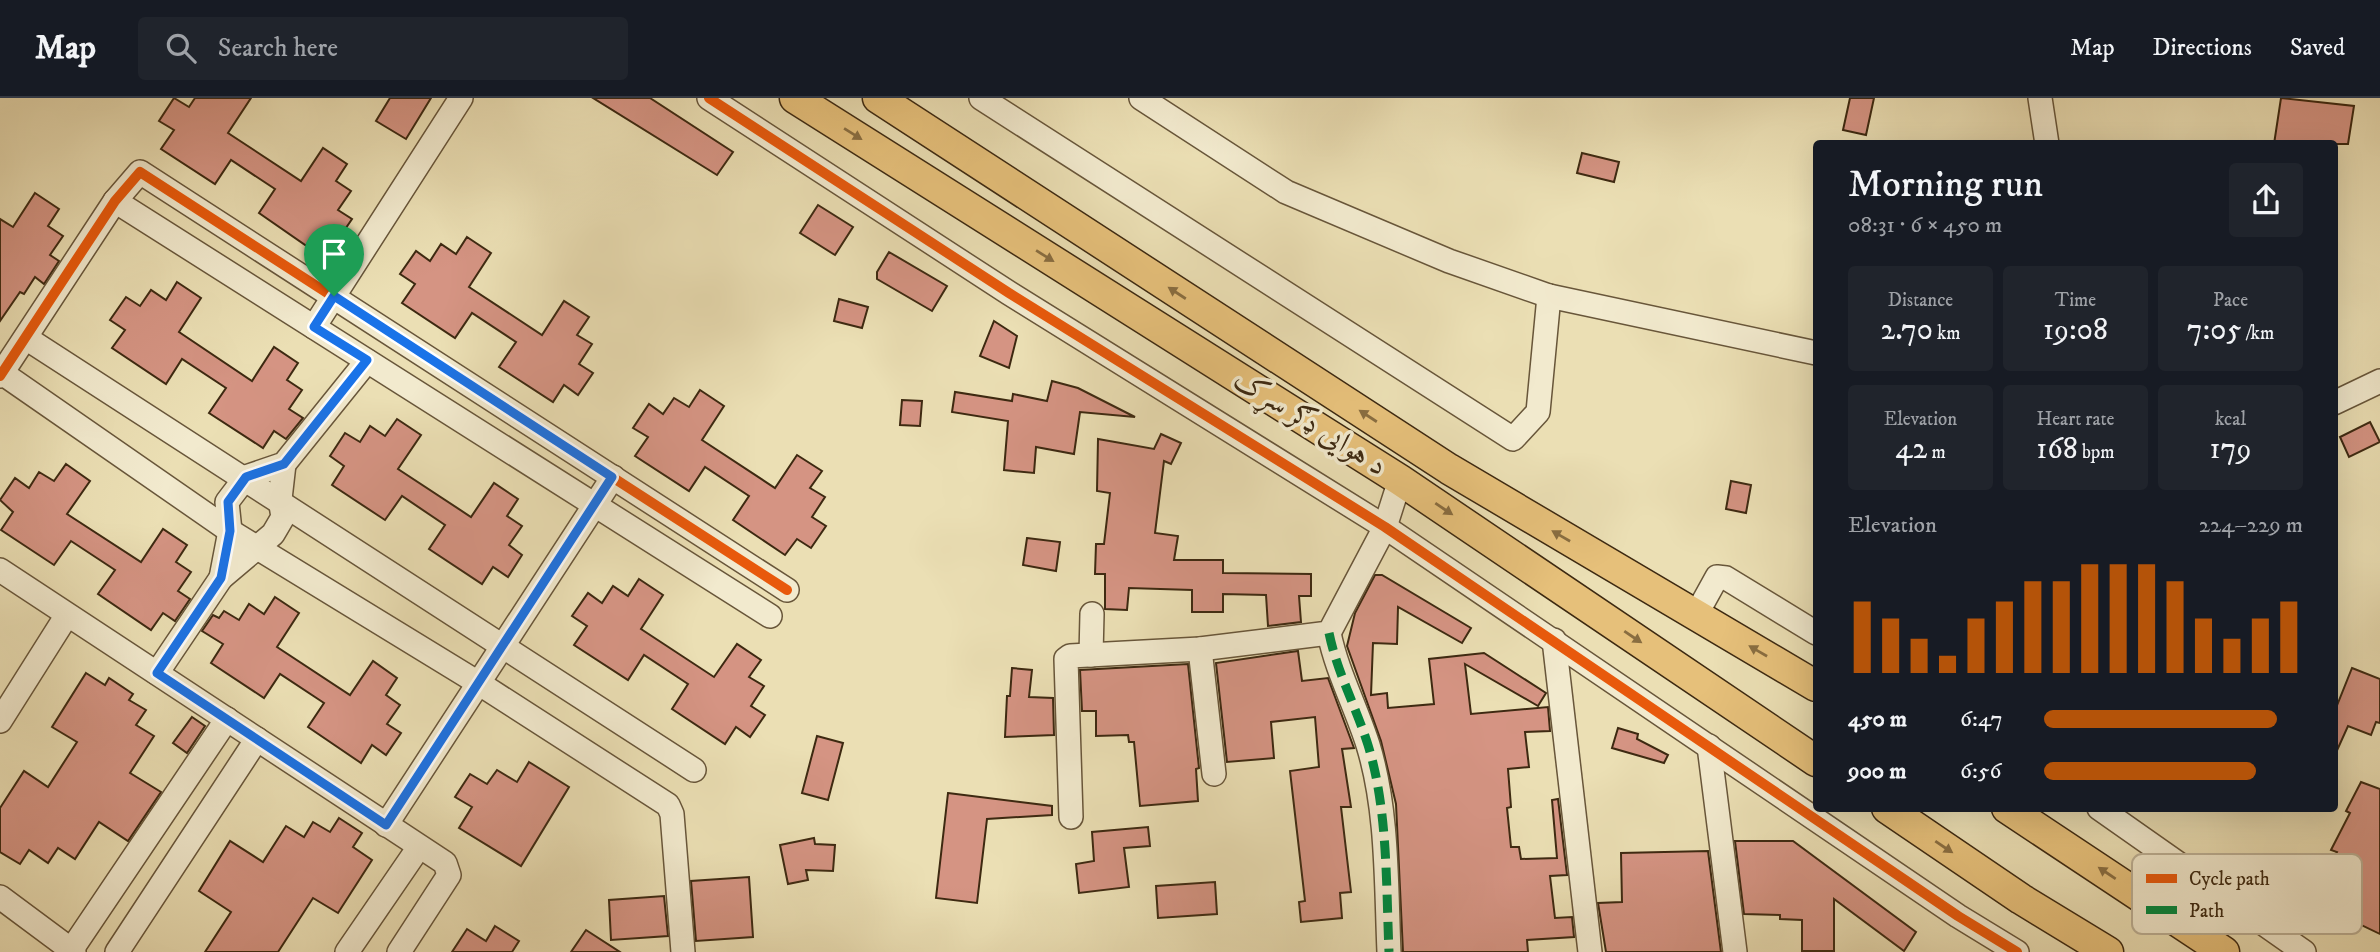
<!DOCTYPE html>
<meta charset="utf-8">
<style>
:root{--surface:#171b24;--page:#20242c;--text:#f1f3f6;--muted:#9ea1a6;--line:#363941;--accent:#b45309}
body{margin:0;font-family:"IM FELL DW Pica",Amiri,serif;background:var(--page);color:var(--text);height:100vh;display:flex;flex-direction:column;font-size:26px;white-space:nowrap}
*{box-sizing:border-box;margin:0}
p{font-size:23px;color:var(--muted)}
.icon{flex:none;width:38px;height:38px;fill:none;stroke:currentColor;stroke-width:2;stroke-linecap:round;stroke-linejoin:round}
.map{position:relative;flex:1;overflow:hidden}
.sheet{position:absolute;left:1813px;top:42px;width:525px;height:672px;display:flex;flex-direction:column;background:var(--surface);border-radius:7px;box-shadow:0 7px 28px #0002}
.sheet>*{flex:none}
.pin{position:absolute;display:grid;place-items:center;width:60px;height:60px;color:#fff;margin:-72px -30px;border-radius:50% 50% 50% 0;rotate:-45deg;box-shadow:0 0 7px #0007}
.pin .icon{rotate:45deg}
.round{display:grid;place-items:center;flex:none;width:74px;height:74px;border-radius:7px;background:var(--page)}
.summary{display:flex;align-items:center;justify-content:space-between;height:119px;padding:0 35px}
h1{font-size:38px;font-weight:600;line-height:52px}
.stats{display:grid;grid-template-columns:repeat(3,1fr);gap:10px;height:119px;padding:7px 35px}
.stats div{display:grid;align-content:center;border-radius:7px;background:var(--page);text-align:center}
.stats b{font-size:30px;font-weight:600}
.stats small{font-size:19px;font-weight:400}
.stats p{font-size:19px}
.chart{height:196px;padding:14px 35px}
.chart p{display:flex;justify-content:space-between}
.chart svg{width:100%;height:126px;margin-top:7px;stroke:var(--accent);stroke-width:6}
ul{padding:0 35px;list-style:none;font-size:23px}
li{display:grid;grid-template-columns:112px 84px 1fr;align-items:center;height:52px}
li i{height:18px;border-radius:9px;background:var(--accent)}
header{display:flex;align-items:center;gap:42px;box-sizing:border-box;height:98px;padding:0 35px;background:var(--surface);border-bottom:2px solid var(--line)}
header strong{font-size:33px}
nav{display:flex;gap:38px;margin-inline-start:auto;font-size:24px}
.search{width:490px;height:63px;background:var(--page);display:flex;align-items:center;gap:18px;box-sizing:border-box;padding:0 24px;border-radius:7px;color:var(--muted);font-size:26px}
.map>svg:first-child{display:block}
</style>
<header>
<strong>Map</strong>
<div class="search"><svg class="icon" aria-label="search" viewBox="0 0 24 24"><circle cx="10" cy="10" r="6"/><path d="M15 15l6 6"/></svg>Search here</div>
<nav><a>Map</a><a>Directions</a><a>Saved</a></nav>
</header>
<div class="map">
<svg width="2380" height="854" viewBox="0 0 2380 854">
<rect width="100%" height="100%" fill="#ebdfb4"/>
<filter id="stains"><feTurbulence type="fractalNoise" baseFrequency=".00286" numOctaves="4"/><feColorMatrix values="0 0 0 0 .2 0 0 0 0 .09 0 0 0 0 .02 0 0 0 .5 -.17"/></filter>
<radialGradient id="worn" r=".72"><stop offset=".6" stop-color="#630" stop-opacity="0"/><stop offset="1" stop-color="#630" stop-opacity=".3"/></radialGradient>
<g fill="#d59483" stroke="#3d2911" stroke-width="2">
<path d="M 174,0 L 189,9 L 195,0 L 251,0 L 228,35 L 301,83 L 323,50 L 347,66 L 336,83 L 351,93 L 338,112 L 352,121 L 337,143 L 323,134 L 311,151 L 259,115 L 275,91 L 231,62 L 215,86 L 161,51 L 174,32 L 159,23 Z"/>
<path d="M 390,0 L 431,0 L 406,41 L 376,23 Z"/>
<path d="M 593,0 L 650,0 L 733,54 L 717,77 Z"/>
<path d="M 1850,0 L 1874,0 L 1866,37 L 1843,32 Z"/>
<path d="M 2281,0 L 2354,8 L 2348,46 L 2274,46 Z"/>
<path d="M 1582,55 L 1619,64 L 1614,84 L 1577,75 Z"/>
<path d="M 35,95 L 59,111 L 48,128 L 63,138 L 50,157 L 59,163 L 44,186 L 35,179 L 24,196 L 20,194 L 0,223 L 0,121 L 13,129 Z"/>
<path d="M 818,107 L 853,129 L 835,157 L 800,135 Z"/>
<path d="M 467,139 L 491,155 L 469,189 L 542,237 L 564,203 L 589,219 L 577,237 L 592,246 L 579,266 L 593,275 L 578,297 L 564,287 L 553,304 L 499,269 L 516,244 L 472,215 L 455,240 L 402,205 L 415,186 L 400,176 L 416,153 L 430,163 L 441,146 L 456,156 Z"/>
<path d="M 889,154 L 947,188 L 932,213 L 877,181 L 877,174 Z"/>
<path d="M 177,184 L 201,200 L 179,234 L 252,283 L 274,249 L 298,265 L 287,282 L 302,292 L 289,311 L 303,320 L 286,341 L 274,333 L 263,350 L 209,315 L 226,290 L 182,261 L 166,286 L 112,250 L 125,232 L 110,222 L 126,199 L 140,208 L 151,192 L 166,202 Z"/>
<path d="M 839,201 L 868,209 L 862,230 L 834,223 Z"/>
<path d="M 994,223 L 1017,238 L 1009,270 L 980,258 Z"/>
<path d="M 1052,283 L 1078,290 L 1135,319 L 1080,314 L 1074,356 L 1036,349 L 1034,375 L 1004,372 L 1008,323 L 952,314 L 955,294 L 1012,303 L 1013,296 L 1047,303 Z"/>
<path d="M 700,292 L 724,308 L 702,342 L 775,390 L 797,357 L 822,373 L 810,390 L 825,399 L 812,419 L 826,428 L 811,450 L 797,441 L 785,457 L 733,422 L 749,398 L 705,369 L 689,393 L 635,358 L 648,339 L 633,330 L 649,306 L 663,316 L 674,300 L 689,309 Z"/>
<path d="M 902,302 L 922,303 L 920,328 L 900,327 Z"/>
<path d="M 397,321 L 421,337 L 398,371 L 471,419 L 494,385 L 518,401 L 507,418 L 522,428 L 509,447 L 522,457 L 508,479 L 493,469 L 482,486 L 429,451 L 445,427 L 402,398 L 385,422 L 332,387 L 344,368 L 330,358 L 345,335 L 360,344 L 370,328 L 385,338 Z"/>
<path d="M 2370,324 L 2380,344 L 2349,359 L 2340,339 Z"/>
<path d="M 1161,336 L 1181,345 L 1171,366 L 1164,363 L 1155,435 L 1178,438 L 1174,462 L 1223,462 L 1223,475 L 1311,476 L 1311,498 L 1299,498 L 1301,524 L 1268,528 L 1266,497 L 1223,496 L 1223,514 L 1192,514 L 1192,492 L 1129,490 L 1127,512 L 1105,511 L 1105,476 L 1095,476 L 1096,446 L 1104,446 L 1110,395 L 1097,393 L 1098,341 L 1154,351 Z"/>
<path d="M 66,366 L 90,383 L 67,416 L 141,464 L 163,431 L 187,447 L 176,464 L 191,474 L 178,493 L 190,501 L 175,523 L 163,515 L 151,532 L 98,496 L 115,472 L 71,443 L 54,467 L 1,432 L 13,414 L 0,402 L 15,380 L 29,390 L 39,374 L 54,383 Z"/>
<path d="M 1731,383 L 1751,387 L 1746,415 L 1726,411 Z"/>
<path d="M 1027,440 L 1060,444 L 1056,473 L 1023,467 Z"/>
<path d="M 1375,477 L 1382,477 L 1471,530 L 1462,545 L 1398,509 L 1397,546 L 1373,545 L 1371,597 L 1387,595 L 1388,610 L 1434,606 L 1429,561 L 1484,555 L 1546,595 L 1538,608 L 1465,566 L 1471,616 L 1548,609 L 1550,633 L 1525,634 L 1529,669 L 1508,671 L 1511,709 L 1507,710 L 1511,749 L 1519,749 L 1521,761 L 1557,760 L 1552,702 L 1558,701 L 1567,777 L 1550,778 L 1555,820 L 1572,819 L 1574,839 L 1527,842 L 1528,854 L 1403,854 L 1396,706 L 1381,643 L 1347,548 L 1355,515 Z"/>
<path d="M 639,481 L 663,497 L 641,531 L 714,579 L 737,546 L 761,562 L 749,579 L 764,588 L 751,608 L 765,617 L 750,639 L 736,629 L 725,646 L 672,611 L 688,586 L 644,557 L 628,582 L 574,547 L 587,528 L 572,518 L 588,495 L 602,505 L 613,488 L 628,498 Z"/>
<path d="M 275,499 L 299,515 L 277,549 L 350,597 L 373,563 L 397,580 L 386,597 L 400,607 L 387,626 L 401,635 L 386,657 L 372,647 L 361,665 L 308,629 L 324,605 L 280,576 L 264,600 L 211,565 L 223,546 L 202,533 L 213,517 L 219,520 L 224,513 L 239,522 L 249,506 L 264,516 Z"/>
<path d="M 1298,553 L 1302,583 L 1328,580 L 1354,650 L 1342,651 L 1351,709 L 1341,709 L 1351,794 L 1340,795 L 1342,820 L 1301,824 L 1299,804 L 1305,803 L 1290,673 L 1319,669 L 1315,619 L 1271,624 L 1274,660 L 1227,664 L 1216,565 Z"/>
<path d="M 1188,566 L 1199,670 L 1196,671 L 1198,703 L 1140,708 L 1134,644 L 1129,644 L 1128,637 L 1096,638 L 1096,613 L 1082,613 L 1080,572 Z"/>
<path d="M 1012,570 L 1032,572 L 1029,599 L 1053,600 L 1054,637 L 1005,639 L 1007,598 L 1010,598 Z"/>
<path d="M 2352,570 L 2380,581 L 2380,625 L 2376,624 L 2371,637 L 2348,628 L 2334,659 L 2334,615 Z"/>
<path d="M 86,575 L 105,587 L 109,580 L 133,596 L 129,602 L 146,612 L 136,627 L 154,638 L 130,675 L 161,694 L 128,743 L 99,724 L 75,761 L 58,750 L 48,765 L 29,752 L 20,766 L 0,754 L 0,710 L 24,673 L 48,689 L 77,644 L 52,629 Z"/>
<path d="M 192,619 L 205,628 L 187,655 L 173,645 Z"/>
<path d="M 1618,630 L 1638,636 L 1637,641 L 1668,657 L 1664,665 L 1612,650 Z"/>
<path d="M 817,638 L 843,645 L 828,702 L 802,695 Z"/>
<path d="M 529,664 L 569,689 L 521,768 L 459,730 L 472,709 L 455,699 L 470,676 L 487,686 L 497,672 L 517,684 Z"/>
<path d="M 2361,684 L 2380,691 L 2380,836 L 2349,821 L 2347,826 L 2329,818 L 2331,814 L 2313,806 L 2337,754 L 2331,752 L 2350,715 L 2346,713 Z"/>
<path d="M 948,695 L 1052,708 L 1052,717 L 987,721 L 977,805 L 936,800 Z"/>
<path d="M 339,720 L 362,735 L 353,749 L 372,762 L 338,815 L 313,800 L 278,854 L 205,854 L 231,814 L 199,793 L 230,743 L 263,764 L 286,728 L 304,739 L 313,724 L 330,734 Z"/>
<path d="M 1148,729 L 1150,748 L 1124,750 L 1129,789 L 1079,795 L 1076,766 L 1094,763 L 1092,734 Z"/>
<path d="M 814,740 L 815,746 L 835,747 L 833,773 L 806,772 L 808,782 L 788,786 L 780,747 Z"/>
<path d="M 1735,743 L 1793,743 L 1916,834 L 1904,853 L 1834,801 L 1834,853 L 1802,853 L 1802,822 L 1780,821 L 1780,817 L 1744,816 Z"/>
<path d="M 1708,753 L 1721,854 L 1606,854 L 1598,805 L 1622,804 L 1621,755 Z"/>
<path d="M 749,779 L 753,839 L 696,843 L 691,783 Z"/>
<path d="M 1215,784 L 1217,816 L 1158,820 L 1156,788 Z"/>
<path d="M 664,798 L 668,838 L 611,842 L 609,802 Z"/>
<path d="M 495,828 L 519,843 L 512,854 L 452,854 L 467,831 L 486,843 Z"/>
<path d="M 586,832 L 620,854 L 571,854 Z"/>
</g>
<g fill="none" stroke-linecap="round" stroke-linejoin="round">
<g stroke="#68563a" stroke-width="26">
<g id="minor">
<path d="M 709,0 L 1009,195 L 1385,429 L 1958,818 L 2017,854"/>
<path d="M 981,0 L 1513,341 L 1538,314 L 1549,198"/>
<path d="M 1141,0 L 1286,94 L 1449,163 L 1549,198 L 1816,255"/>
<path d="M 2040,0 L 2047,46"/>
<path d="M 115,103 L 770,518"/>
<path d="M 314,229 L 461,0"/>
<path d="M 26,240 L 694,672"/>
<path d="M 2,275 L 230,433 L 480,586 L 668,707 L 672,716 L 683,854"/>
<path d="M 0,278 L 115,103 L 140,74 L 787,492"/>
<path d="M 2334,305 L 2380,283"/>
<path d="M 0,472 L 445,765 L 449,777 L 399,854"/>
<path d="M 221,480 L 230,433 L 227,404 L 246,379 L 284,366 L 367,263"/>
<path d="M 1696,517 L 1717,479 L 1726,480 L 1816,535"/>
<path d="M 1329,535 C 1337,574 1356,609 1368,647 C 1388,712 1386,786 1389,854"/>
<path d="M 1554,542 L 1590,854"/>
<path d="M 1200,551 L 1214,676"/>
<path d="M 1091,557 L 1092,516"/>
<path d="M 157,575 L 221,480 L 273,436 L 283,419 L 280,401 L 284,366"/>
<path d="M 0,623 L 67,517"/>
<path d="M 1709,648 L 1735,854"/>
<path d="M 2099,710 L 2304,854"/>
<path d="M 1071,719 L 1066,561 L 1070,558 L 1200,551 L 1329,535 L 1385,429 L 1400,382"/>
<path d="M 386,727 L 613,379"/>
<path d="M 0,799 L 74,854"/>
<path d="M 70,854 L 227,621"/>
<path d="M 117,854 L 257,641"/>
<path d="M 347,854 L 419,749"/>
</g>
</g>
<g stroke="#3d2911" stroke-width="33">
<g id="major">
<path d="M 795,0 L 1400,382 L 1816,663"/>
<path d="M 878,0 L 1449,371 L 1816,588"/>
<path d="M 1887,710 L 2021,801 L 2108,854"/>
<path d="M 2007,710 L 2224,854"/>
</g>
</g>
<use href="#minor" stroke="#f2eace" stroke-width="23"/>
<use href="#major" stroke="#e6c07a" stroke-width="30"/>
<path stroke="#00873e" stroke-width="9" stroke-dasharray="18 9" stroke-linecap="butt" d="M 1329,535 C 1337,574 1356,609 1368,647 C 1388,712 1386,786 1389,854"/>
<g stroke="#f2eace" stroke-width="15">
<g id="cycleway">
<path d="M 709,0 L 1009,195 L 1385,429 L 1958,818 L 2017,854"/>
<path d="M 0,278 L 115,103 L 140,74 L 787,492"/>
</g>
</g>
<use href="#cycleway" stroke="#e8590c" stroke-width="10"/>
</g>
<defs><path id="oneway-solid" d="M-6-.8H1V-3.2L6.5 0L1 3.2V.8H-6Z" transform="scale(1.75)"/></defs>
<g fill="#896d40">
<use href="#oneway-solid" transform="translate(853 36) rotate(32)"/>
<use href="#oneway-solid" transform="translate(1045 158) rotate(32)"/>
<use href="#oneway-solid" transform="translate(1177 195) rotate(-147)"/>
<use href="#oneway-solid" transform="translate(1368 318) rotate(-147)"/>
<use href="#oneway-solid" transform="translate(1444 411) rotate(34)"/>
<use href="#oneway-solid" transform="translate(1561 438) rotate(-150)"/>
<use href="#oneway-solid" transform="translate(1633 539) rotate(34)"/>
<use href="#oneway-solid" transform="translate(1758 553) rotate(-150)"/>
<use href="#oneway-solid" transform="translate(1944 749) rotate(34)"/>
<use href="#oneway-solid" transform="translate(2107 775) rotate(-146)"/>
</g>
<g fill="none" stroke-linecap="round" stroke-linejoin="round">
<g stroke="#fff" stroke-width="14">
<path id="route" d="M 334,198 L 612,379 L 386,727 L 157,575 L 221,480 L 230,433 L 228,404 L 246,379 L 284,366 L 367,262 L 314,229 Z"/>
</g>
<use href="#route" stroke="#1a73e8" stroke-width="9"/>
</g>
<g text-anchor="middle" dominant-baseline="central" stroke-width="7" stroke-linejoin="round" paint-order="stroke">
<g font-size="30" fill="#3d2911" stroke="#f2eace">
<text transform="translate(1310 325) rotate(32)">د هوایی ډګر سړک</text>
</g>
</g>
<rect x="2132" y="756" width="230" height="80" rx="10" fill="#f2eace" stroke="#bcb095" stroke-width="2"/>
<rect x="2146" y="776" width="31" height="9" fill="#e8590c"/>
<rect x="2146" y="808" width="31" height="8" fill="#00873e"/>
<g font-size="19" fill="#3d2911">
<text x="2189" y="787">Cycle path</text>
<text x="2189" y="819">Path</text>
</g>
<rect width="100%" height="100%" filter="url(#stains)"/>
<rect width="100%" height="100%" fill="url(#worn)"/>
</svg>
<div class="pin" style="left:334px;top:198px;background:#1e9e55"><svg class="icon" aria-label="arrive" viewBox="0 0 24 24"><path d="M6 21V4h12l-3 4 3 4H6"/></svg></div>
<section class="sheet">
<div class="summary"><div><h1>Morning run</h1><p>08:31 · 6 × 450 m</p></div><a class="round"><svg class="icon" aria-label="share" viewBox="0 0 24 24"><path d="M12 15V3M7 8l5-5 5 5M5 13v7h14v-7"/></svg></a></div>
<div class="stats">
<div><p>Distance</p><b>2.70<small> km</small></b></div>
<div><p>Time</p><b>19:08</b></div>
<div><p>Pace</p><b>7:05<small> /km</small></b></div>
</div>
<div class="stats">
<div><p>Elevation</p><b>42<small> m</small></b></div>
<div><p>Heart rate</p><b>168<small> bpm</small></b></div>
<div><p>kcal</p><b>179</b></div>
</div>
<div class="chart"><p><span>Elevation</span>224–229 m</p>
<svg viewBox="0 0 160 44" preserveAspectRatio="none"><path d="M5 44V19M15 44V25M25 44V32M35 44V38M45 44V25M55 44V19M65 44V12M75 44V12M85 44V6M95 44V6M105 44V6M115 44V12M125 44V25M135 44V32M145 44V25M155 44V19"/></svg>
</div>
<ul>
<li><b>450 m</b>6:47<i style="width:90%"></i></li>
<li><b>900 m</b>6:56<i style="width:82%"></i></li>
</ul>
</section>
</div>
